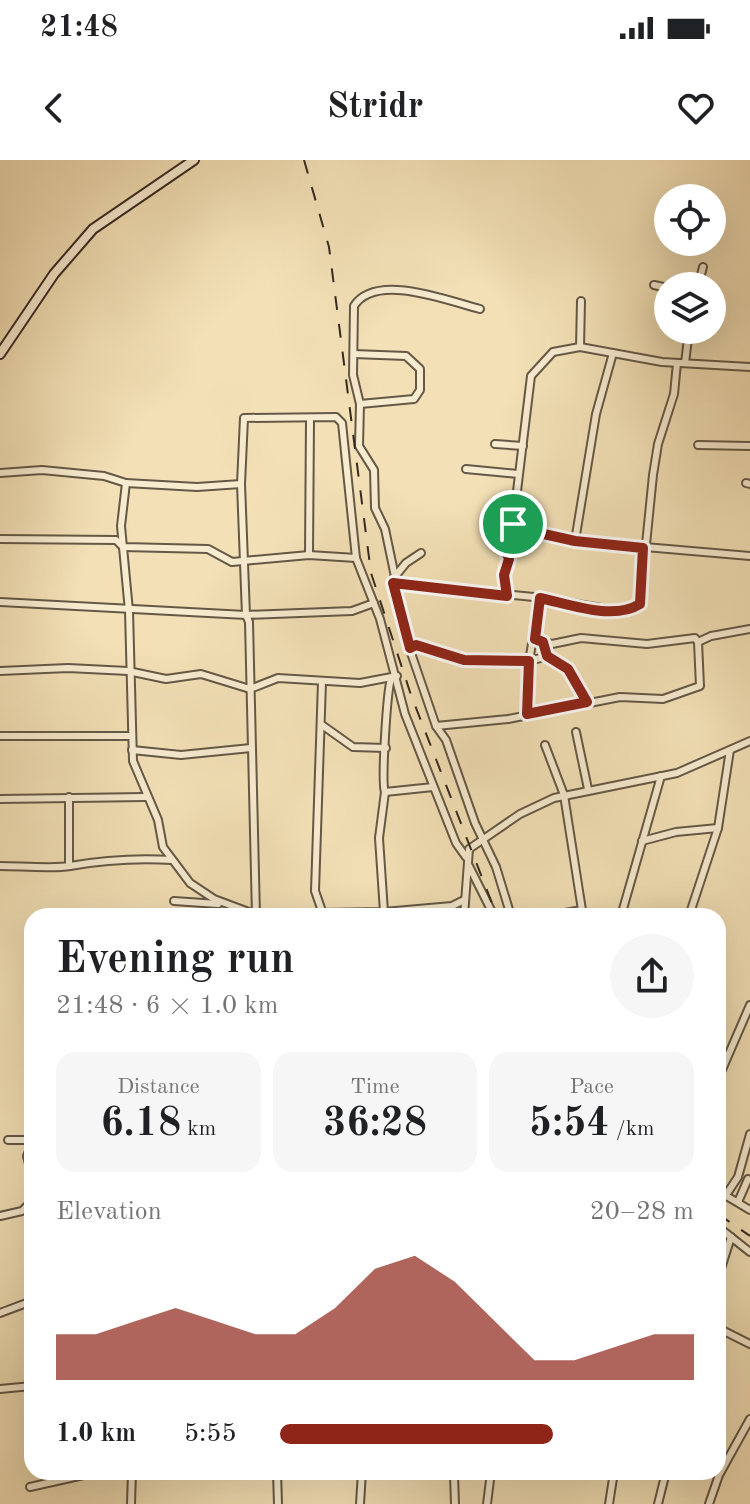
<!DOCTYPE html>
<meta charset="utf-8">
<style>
:root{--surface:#fff;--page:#f6f6f6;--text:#202124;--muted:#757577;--accent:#8f2418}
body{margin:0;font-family:"Old Standard TT",serif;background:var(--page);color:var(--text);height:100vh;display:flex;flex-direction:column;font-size:30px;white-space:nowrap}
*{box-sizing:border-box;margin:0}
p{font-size:26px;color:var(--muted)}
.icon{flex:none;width:44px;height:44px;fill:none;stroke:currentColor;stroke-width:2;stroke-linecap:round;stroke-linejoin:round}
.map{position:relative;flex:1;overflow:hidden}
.drawer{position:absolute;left:24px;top:748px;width:702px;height:572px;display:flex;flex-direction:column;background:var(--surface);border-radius:24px;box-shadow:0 8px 32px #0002}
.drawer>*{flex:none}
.controls{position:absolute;left:654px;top:24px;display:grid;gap:16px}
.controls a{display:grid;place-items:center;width:72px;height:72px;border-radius:50%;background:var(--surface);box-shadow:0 8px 32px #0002;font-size:40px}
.pin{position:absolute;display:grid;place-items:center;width:68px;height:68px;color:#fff;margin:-34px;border:4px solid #fff;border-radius:50%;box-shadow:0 2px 8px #0007}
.round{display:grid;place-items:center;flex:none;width:84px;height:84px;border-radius:42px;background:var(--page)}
.summary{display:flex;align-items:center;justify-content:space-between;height:136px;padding:0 32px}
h1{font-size:44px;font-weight:700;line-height:60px}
.stats{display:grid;grid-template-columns:repeat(3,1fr);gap:12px;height:136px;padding:8px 32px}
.stats div{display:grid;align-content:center;border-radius:20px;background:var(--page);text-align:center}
.stats b{font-size:40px;font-weight:700}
.stats small{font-size:22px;font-weight:400}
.stats p{font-size:22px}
.chart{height:224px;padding:16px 32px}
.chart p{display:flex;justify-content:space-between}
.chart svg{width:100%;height:144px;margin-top:8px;fill:var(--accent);opacity:.7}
ul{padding:0 32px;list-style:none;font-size:26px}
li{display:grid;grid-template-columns:128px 96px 1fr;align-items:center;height:60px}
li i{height:20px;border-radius:10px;background:var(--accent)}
.status{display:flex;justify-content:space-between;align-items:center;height:56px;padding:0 40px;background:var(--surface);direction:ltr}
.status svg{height:22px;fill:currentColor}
header{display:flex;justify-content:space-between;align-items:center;height:104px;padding:0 32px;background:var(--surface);font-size:36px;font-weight:700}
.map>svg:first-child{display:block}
</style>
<div class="status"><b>21:48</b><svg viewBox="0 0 49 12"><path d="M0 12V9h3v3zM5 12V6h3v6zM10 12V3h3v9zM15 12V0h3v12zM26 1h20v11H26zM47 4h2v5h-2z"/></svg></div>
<header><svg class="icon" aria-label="back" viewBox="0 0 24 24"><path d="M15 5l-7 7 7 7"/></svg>Stridr<svg class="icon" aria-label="heart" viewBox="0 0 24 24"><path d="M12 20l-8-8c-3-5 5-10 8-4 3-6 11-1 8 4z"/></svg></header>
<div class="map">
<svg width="750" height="1344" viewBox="0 0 750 1344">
<rect width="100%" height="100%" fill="#f3e0b6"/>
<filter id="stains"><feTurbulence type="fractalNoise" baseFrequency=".0025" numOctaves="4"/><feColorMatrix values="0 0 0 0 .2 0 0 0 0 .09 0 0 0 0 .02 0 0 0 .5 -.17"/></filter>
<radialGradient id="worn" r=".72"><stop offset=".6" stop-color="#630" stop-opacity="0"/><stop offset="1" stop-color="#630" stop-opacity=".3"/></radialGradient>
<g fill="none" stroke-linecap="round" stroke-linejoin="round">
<g stroke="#645846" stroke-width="10">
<g id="street">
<path d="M 654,125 L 668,128"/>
<path d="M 698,126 L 703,107"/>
<path d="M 480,149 C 448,141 376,112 354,146 L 353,215 L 360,244 L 359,286 L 374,310 L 375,348 L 385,369 L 411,493 L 436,566 L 446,580 L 475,663 L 496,707 L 511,756"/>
<path d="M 580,187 L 581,141"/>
<path d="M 613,193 L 596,254 L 575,381 L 750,396"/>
<path d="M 354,194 L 406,196 L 420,209 L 420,230 L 414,239 L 360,244"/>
<path d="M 685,203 L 689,170"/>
<path d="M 495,284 L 523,286"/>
<path d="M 698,285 L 750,286"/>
<path d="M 466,309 L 518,314"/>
<path d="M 0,313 L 42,310 L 104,316 L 126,323 L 197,327 L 241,324"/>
<path d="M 126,323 L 121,366 L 129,451 L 133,601 L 158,660 L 163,687 L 190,723 L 214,739 L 254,754 L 384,752 L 452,746 L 464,740"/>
<path d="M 746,323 L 750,324"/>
<path d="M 0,379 L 116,380 L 123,387 L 208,389 L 232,402 L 309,395 L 356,398"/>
<path d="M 575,381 L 517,368 L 513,364 L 531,216 L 553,192 L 580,187 L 662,202 L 750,207"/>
<path d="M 309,395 L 310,259"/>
<path d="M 393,419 L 406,403 L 421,393"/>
<path d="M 393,423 L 534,437 L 620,451 L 640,444 L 653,315 L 658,284 L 674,234 L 677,203"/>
<path d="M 507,436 L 504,415 L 509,399 L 505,389 L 513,364"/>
<path d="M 0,442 L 246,455 L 352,451 L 374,443"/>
<path d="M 535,479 L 552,484 L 581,478 L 647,484 L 695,478 L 698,482 L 711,476 L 750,469"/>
<path d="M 542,482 L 547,496 L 568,509 L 587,542"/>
<path d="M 410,488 L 416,485 L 464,500 L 530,501 L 547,496"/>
<path d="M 0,511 L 68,508 L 128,511 L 166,519 L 201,514 L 250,529 L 278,518 L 360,523 L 397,516"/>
<path d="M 391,519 C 387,531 381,623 385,632 L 433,627"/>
<path d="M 322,522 L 315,731 L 323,754"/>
<path d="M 527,554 L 529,501 L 540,438"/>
<path d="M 322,565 L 353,587 L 386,588"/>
<path d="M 436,566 L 508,559 L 620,537 L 663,539 L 700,526 L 698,482"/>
<path d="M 576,572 L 588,629"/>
<path d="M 0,576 L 131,576"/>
<path d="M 545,585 L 564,635 L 582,750 L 548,756"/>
<path d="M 132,590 L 181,595 L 251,588"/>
<path d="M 0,639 L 146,637"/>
<path d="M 642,681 L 676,672 L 718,668"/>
<path d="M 468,704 L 494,756"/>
<path d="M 0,706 C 19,706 54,709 70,706 C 104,700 138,698 172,700"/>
<path d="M 69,706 L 69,637"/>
<path d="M 174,741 L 218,744"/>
<path d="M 384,752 L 379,678 L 385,632"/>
<path d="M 256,756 L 249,462 L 246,455 L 241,324 L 244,258 L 336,257 L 342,263 L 356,398 L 380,459 L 405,554 L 456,683 L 466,697"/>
<path d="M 464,756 L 469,689 L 520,654 L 554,638 L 677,613 L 750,581"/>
<path d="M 621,756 L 661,616"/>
<path d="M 689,756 L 718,668 L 730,590"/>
<path d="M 718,919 L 750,845"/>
<path d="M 8,980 L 32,980"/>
<path d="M 32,983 L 27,996 L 32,1016"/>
<path d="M 718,1031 L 750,1050"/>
<path d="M 726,1035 L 738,1017 L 750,974"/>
<path d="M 738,1042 L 748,1019"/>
<path d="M 0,1056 L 22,1051 L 32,1041"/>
<path d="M 718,1067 L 731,1077 L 718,1118"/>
<path d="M 731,1077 L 750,1092"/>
<path d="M 0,1153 L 32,1141"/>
<path d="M 718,1168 L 750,1184"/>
<path d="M 0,1229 L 32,1226"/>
<path d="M 277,1312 L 278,1344"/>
<path d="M 403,1312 L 454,1315 L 455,1344"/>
<path d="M 30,1327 L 97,1312"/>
<path d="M 131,1344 L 132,1312"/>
<path d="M 360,1344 L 362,1312"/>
<path d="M 487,1344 L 491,1312"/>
<path d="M 609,1344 L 614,1312"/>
<path d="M 658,1344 L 666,1312"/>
<path d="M 709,1344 L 719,1315 L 750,1259"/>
</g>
</g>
<g stroke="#352a20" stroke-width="12">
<path id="secondary" d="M 0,194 L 54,114 L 93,69 L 194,0"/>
</g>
<use href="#street" stroke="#f7ebd0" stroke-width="6"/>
<use href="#secondary" stroke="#f7ebd0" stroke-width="8"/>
<g stroke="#352a20" stroke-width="2" stroke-dasharray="14 14" stroke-linecap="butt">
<path d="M 304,0 L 329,87 L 371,413 L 411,535 L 497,756"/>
<path d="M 718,1054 L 750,1076"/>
</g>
</g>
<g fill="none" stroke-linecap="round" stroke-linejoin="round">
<g stroke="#fff" stroke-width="16">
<path id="route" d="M 513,364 L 517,368 L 575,381 L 643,388 L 640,444 C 613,461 569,444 540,438 L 535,479 L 543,482 L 547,496 L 568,509 L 587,542 L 527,554 L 529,501 L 464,500 L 416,485 L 410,488 L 393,423 L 507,436 L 504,415 L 509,399 L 505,389 Z"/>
</g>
<use href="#route" stroke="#8f2418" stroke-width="10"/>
</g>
<rect width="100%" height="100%" filter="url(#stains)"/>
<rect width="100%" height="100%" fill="url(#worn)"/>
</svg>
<div class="controls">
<a><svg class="icon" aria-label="locate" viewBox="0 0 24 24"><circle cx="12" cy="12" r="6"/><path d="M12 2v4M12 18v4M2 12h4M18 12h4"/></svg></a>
<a><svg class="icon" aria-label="layers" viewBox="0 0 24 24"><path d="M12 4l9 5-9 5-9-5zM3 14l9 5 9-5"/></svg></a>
</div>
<div class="pin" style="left:513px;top:364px;background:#1e9e55"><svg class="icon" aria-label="arrive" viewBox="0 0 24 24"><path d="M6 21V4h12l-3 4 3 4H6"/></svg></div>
<section class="drawer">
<div class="summary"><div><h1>Evening run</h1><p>21:48 · 6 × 1.0 km</p></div><a class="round"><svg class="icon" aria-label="share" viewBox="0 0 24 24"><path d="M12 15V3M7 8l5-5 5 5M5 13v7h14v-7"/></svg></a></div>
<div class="stats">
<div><p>Distance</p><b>6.18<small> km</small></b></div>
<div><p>Time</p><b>36:28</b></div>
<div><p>Pace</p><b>5:54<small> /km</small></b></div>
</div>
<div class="chart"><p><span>Elevation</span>20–28 m</p>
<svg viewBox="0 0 160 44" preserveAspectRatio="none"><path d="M0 44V30L10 30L20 26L30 22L40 26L50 30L60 30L70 22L80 10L90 6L100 14L110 26L120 38L130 38L140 34L150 30L160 30V44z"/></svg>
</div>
<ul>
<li><b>1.0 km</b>5:55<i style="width:66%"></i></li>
</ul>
</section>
</div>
